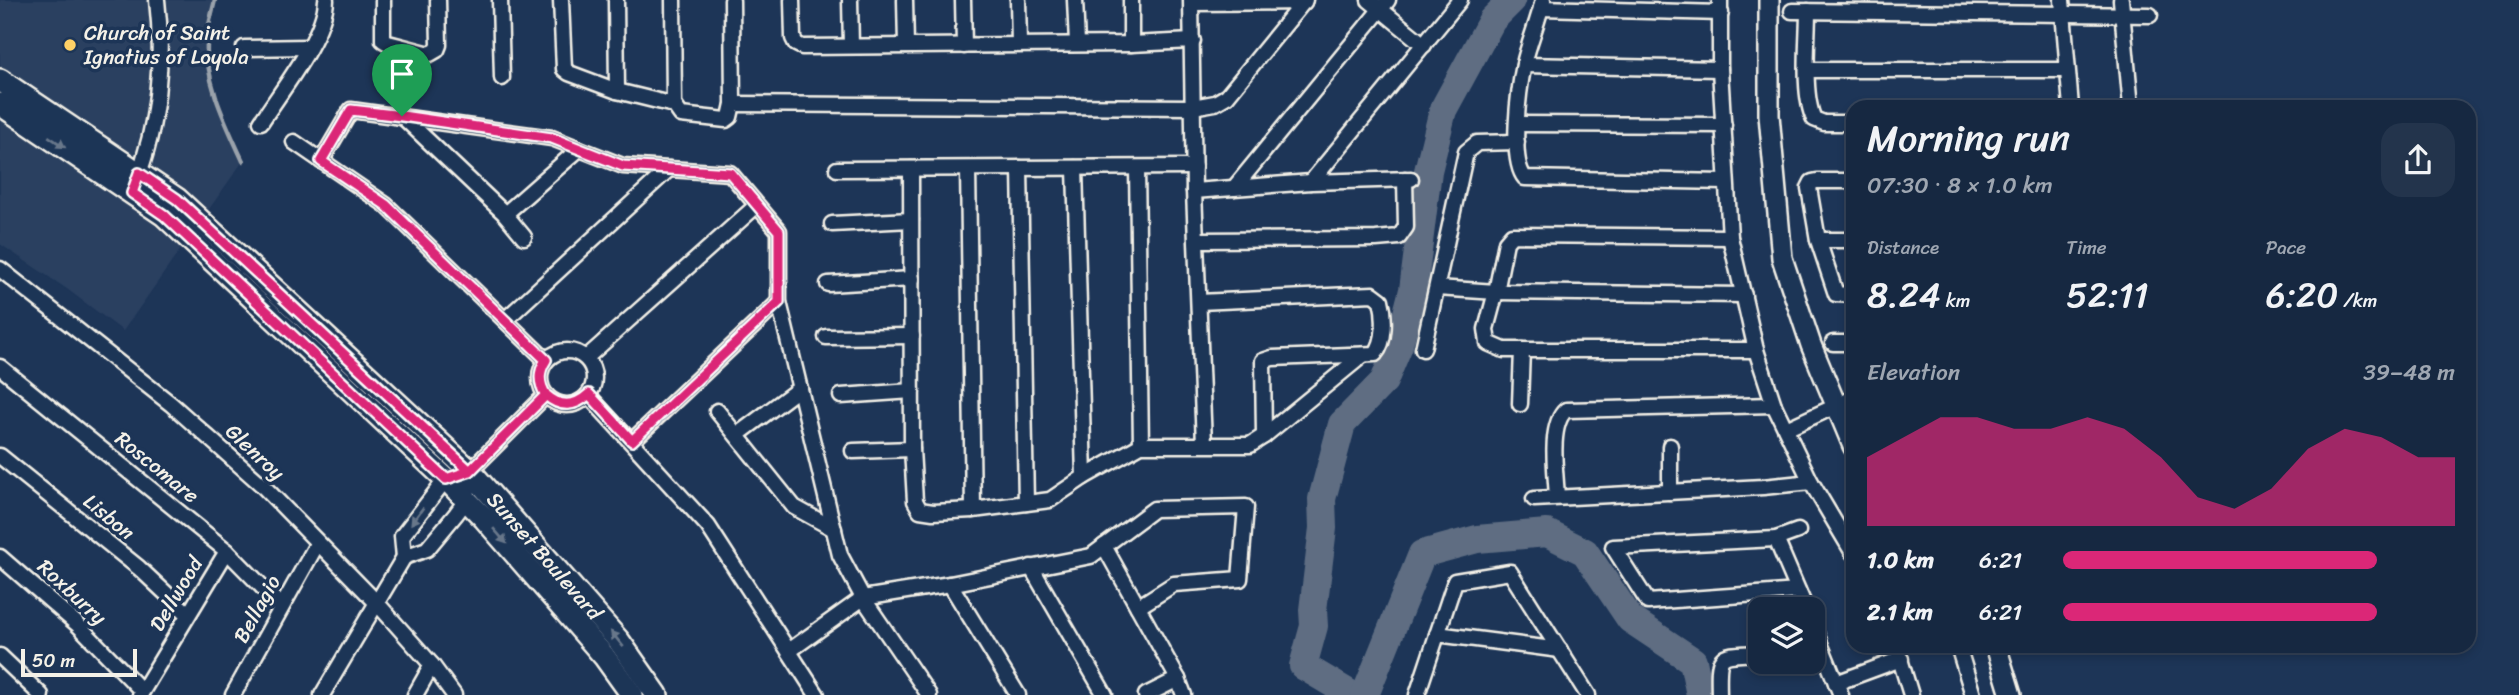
<!DOCTYPE html>
<meta charset="utf-8">
<style>
:root{--surface:#162841;--page:#23344c;--text:#f1f3f6;--muted:#9ea6b1;--line:#35445a;--accent:#db2777}
body{margin:0;font-family:Sriracha,sans-serif;background:var(--page);color:var(--text);height:100vh;display:flex;flex-direction:column;font-size:26px;white-space:nowrap}
*{box-sizing:border-box;margin:0}
p{font-size:23px;color:var(--muted)}
.icon{flex:none;width:38px;height:38px;fill:none;stroke:currentColor;stroke-width:2;stroke-linecap:round;stroke-linejoin:round}
.map{position:relative;flex:1;overflow:hidden}
.sheet{position:absolute;left:1846px;top:100px;width:630px;height:553px;display:flex;flex-direction:column;background:var(--surface);border-radius:21px;box-shadow:0 4px 10px #0003,0 0 0 2px var(--line)}
.sheet>*{flex:none}
.controls{position:absolute;left:1748px;top:597px;display:grid;gap:14px}
.controls a{display:grid;place-items:center;width:77px;height:77px;border-radius:14px;background:var(--surface);box-shadow:0 4px 10px #0003,0 0 0 2px var(--line);font-size:35px}
.scale{position:absolute;left:21px;bottom:18px;width:116px;box-sizing:border-box;padding-left:7px;border:4px solid #f4f1e8;border-top:0;font-size:19px;line-height:24px;white-space:nowrap;color:#f4f1e8;-webkit-text-stroke:5px #1d3557;paint-order:stroke}
.pin{position:absolute;display:grid;place-items:center;width:60px;height:60px;color:#fff;margin:-72px -30px;border-radius:50% 50% 50% 0;rotate:-45deg;box-shadow:0 0 7px #0007}
.pin .icon{rotate:45deg}
.round{display:grid;place-items:center;flex:none;width:74px;height:74px;border-radius:21px;background:var(--page)}
.overview{display:flex;align-items:center;justify-content:space-between;height:119px;padding:0 21px}
h1{font-size:38px;font-weight:600;line-height:52px}
.stats{display:grid;grid-template-columns:repeat(3,1fr);gap:10px;height:119px;padding:7px 21px}
.stats div{display:grid;align-content:center}
.stats b{font-size:35px;font-weight:600}
.stats small{font-size:19px;font-weight:400}
.stats p{font-size:19px}
.chart{height:196px;padding:14px 21px}
.chart p{display:flex;justify-content:space-between}
.chart svg{width:100%;height:126px;margin-top:7px;fill:var(--accent);opacity:.7}
ul{padding:0 21px;list-style:none;font-size:23px}
li{display:grid;grid-template-columns:112px 84px 1fr;align-items:center;height:52px}
li i{height:18px;border-radius:9px;background:var(--accent)}
.map>svg:first-child{display:block}
</style>
<div class="map">
<svg width="2519" height="695" viewBox="0 0 2519 695">
<rect width="100%" height="100%" fill="#1d3557"/>
<filter id="ink" filterUnits="userSpaceOnUse"><feTurbulence type="fractalNoise" baseFrequency=".0143" numOctaves="2"/><feDisplacementMap in="SourceGraphic" scale="14" xChannelSelector="R" yChannelSelector="G"/><feConvolveMatrix kernelMatrix="1 2 1 2 8 2 1 2 1" color-interpolation-filters="sRGB"/></filter>
<g filter="url(#ink)">
<path fill="#2a4060" d="M 0,0 L 214,0 L 205,41 L 213,84 L 224,118 L 243,161 L 123,331 L 67,289 L 0,244 Z"/>
<g fill="none" stroke-linecap="round" stroke-linejoin="round">
<path stroke="#9aa2ab" stroke-width="4.5" d="M 215,0 C 212,13 208,26 207,38 C 204,81 226,124 243,161"/>
<g stroke="#5e6d82" stroke-width="28">
<path d="M 1352,695 L 1303,666 L 1314,626 L 1313,610 L 1323,528 L 1322,499 L 1342,424 L 1384,381 L 1399,345 L 1413,290 L 1428,171 L 1443,110 L 1492,20 L 1512,0"/>
<path d="M 1365,695 L 1422,554 L 1477,539 L 1547,533 L 1585,552 L 1630,619 L 1693,661 L 1700,695"/>
</g>
<g stroke="#f4f1e8" stroke-width="19">
<g id="minor">
<path d="M 383,0 L 383,40 L 388,43 L 430,54 L 437,50 L 439,45 L 438,0"/>
<path d="M 500,0 L 502,78"/>
<path d="M 561,0 L 564,69 L 569,73 L 617,91 L 674,105"/>
<path d="M 616,0 L 617,91"/>
<path d="M 673,0 L 674,105 L 681,115 L 726,120 L 730,117 L 733,104 L 732,0"/>
<path d="M 792,0 L 793,38 L 796,44 L 802,47 L 1131,44 L 1193,41"/>
<path d="M 850,0 L 851,46"/>
<path d="M 905,0 L 906,46"/>
<path d="M 963,0 L 964,46"/>
<path d="M 1018,0 L 1019,44"/>
<path d="M 1075,0 L 1077,43"/>
<path d="M 1131,0 L 1131,44"/>
<path d="M 1191,0 L 1194,191 L 1204,444"/>
<path d="M 1369,0 L 1424,45"/>
<path d="M 1543,0 C 1538,22 1529,42 1524,64 C 1519,88 1509,160 1525,178 L 1725,182"/>
<path d="M 1720,0 L 1720,69 L 1730,237 L 1756,350 L 1774,405 L 1811,482 L 1853,553"/>
<path d="M 2062,0 L 2071,107"/>
<path d="M 2121,0 L 2131,107"/>
<path d="M 1192,3 L 1304,2"/>
<path d="M 1541,8 L 1721,13"/>
<path d="M 1792,11 L 2150,15"/>
<path d="M 1808,11 C 1808,39 1802,95 1814,119 L 1824,123 L 1853,123"/>
<path d="M 244,48 L 309,47"/>
<path d="M 1524,65 L 1720,69"/>
<path d="M 1807,70 L 2067,70"/>
<path d="M 733,104 L 1193,107 L 1215,103 L 1227,96 L 1305,0"/>
<path d="M 402,116 L 505,214 L 524,237"/>
<path d="M 261,122 C 281,91 325,36 326,0"/>
<path d="M 1517,124 L 1724,125"/>
<path d="M 294,142 L 386,205 L 546,360"/>
<path d="M 321,161 L 351,110 L 552,138 L 623,166 L 730,173 L 779,231 L 779,302 L 840,555 L 863,598 L 929,695"/>
<path d="M 1020,168 L 1026,503"/>
<path d="M 1075,168 L 1084,477"/>
<path d="M 1137,168 L 1141,445"/>
<path d="M 837,169 L 1194,167"/>
<path d="M 911,169 L 912,449 L 915,501 L 920,510 L 933,512 L 973,510 L 1050,500 L 1084,477 L 1141,445 L 1250,445 L 1264,436 L 1363,355"/>
<path d="M 968,169 L 973,510"/>
<path d="M 136,181 C 158,127 164,58 157,0"/>
<path d="M 1853,181 L 1817,181 L 1812,182 L 1809,188 L 1818,240 L 1836,294 L 1853,295"/>
<path d="M 1311,182 L 1460,0"/>
<path d="M 1234,188 L 1388,0"/>
<path d="M 1194,191 L 1311,182 L 1411,179"/>
<path d="M 505,214 L 579,149"/>
<path d="M 832,224 L 911,220"/>
<path d="M 1730,237 L 1512,235 L 1506,242 L 1496,292 L 1486,329 L 1488,343 L 1504,350 L 1756,350"/>
<path d="M 1197,240 L 1376,239 L 1399,237 L 1406,227 L 1405,179"/>
<path d="M 1818,240 L 1853,240"/>
<path d="M 0,269 L 171,404 L 262,485 L 376,602 L 432,665 L 454,695"/>
<path d="M 828,284 L 912,279"/>
<path d="M 1437,288 L 1496,292 L 1744,295"/>
<path d="M 1199,302 L 1373,294 L 1381,300 C 1385,315 1386,342 1375,354 L 1272,358 L 1263,361 L 1264,436"/>
<path d="M 505,320 L 669,169"/>
<path d="M 826,337 L 912,336"/>
<path d="M 1833,343 L 1853,343"/>
<path d="M 1423,349 L 1466,152 L 1477,143 L 1517,142"/>
<circle cx="567" cy="378" r="27"/>
<path d="M 586,358 L 756,206"/>
<path d="M 0,367 L 227,551 L 281,606"/>
<path d="M 588,395 L 708,526 L 817,695"/>
<path d="M 841,396 L 912,391"/>
<path d="M 1520,404 L 1522,350"/>
<path d="M 717,411 L 794,507 L 834,529"/>
<path d="M 1786,429 L 1853,398"/>
<path d="M 737,435 L 800,388"/>
<path d="M 632,441 L 779,302"/>
<path d="M 1670,446 L 1670,492"/>
<path d="M 853,451 L 912,449"/>
<path d="M 0,456 L 139,568 L 188,614"/>
<path d="M 1557,497 C 1556,475 1548,425 1566,410 L 1774,405"/>
<path d="M 1534,499 L 1763,487 L 1811,482"/>
<path d="M 1798,531 L 1776,539 L 1613,547 L 1648,602 L 1798,591"/>
<path d="M 1776,539 L 1806,609"/>
<path d="M 1104,546 L 1178,679 L 1184,695"/>
<path d="M 0,557 L 77,624 L 142,691"/>
<path d="M 404,557 L 402,536 L 446,479 L 470,471 L 546,395"/>
<path d="M 404,557 L 427,549 L 456,514 L 467,499 L 470,471"/>
<path d="M 1031,567 L 1105,695"/>
<path d="M 950,584 L 1018,695"/>
<path d="M 1813,626 L 1841,695"/>
<path d="M 1437,634 L 1560,650"/>
<path d="M 1896,646 L 1911,695"/>
<path d="M 1958,646 L 1973,695"/>
<path d="M 789,651 L 863,598 L 950,584 L 1091,556 L 1154,509 L 1246,507 L 1240,579 L 1174,584 L 1138,607"/>
<path d="M 0,656 L 41,695"/>
<path d="M 1836,683 L 1901,659"/>
<path d="M 140,695 L 227,551"/>
<path d="M 233,695 L 317,544"/>
<path d="M 322,695 L 404,557"/>
<path d="M 415,695 L 432,665"/>
<path d="M 1146,695 L 1178,679"/>
<path d="M 1417,695 L 1455,581 L 1510,572 L 1588,695"/>
<path d="M 1719,695 C 1718,651 1717,655 1760,653"/>
</g>
</g>
<g stroke="#f4f1e8" stroke-width="24">
<g id="tertiary">
<path d="M 1769,0 L 1769,115 L 1782,258 L 1811,345 L 1853,446"/>
<path d="M 1996,646 L 2011,695"/>
</g>
</g>
<g stroke="#f4f1e8" stroke-width="26">
<g id="secondary">
<path id="s1" d="M 0,80 L 177,199 L 470,471 L 619,641 L 657,695"/>
<path d="M 0,104 L 164,215 L 446,479 L 485,519 L 604,656 L 632,695"/>
</g>
</g>
<use href="#minor" stroke="#1d3557" stroke-width="14"/>
<use href="#tertiary" stroke="#1d3557" stroke-width="19"/>
<use href="#secondary" stroke="#1d3557" stroke-width="21"/>
</g>
<defs><path id="oneway-solid" d="M-6-.8H1V-3.2L6.5 0L1 3.2V.8H-6Z" transform="scale(1.75)"/></defs>
<g fill="#68778a">
<use href="#oneway-solid" transform="translate(57 142) rotate(34)"/>
<use href="#oneway-solid" transform="translate(417 516) rotate(126)"/>
<use href="#oneway-solid" transform="translate(500 536) rotate(49)"/>
<use href="#oneway-solid" transform="translate(617 639) rotate(-129)"/>
</g>
</g>
<g fill="none" stroke-linecap="round" stroke-linejoin="round" filter="url(#ink)">
<g stroke="#fff" stroke-width="14">
<path id="route" d="M 402,116 L 351,110 L 321,161 L 386,205 L 546,360 C 538,372 538,383 546,395 L 470,471 L 446,479 L 164,215 L 132,193 L 139,173 L 177,199 L 470,471 L 546,395 C 560,408 575,407 589,394 L 632,441 L 779,302 L 779,231 L 730,173 L 623,166 L 552,138 L 402,116"/>
</g>
<use href="#route" stroke="#db2777" stroke-width="9"/>
</g>
<circle fill="#ffd166" stroke="#1d3557" stroke-width="2.5" cx="70" cy="45" r="7"/>
<g text-anchor="middle" dominant-baseline="central" stroke-width="7" stroke-linejoin="round" paint-order="stroke">
<g font-size="21" fill="#f4f1e8" stroke="#1d3557" text-anchor="start">
<text x="84" y="33">Church of Saint<tspan x="84" dy="24">Ignatius of Loyola</tspan></text>
</g>
<g font-size="21" fill="#f4f1e8" stroke="#1d3557">
<text transform="translate(255 452) rotate(43)">Glenroy</text>
<text transform="translate(157 467) rotate(39)">Roscomare</text>
<text transform="translate(109 517) rotate(40)">Lisbon</text>
<text stroke="none"><textPath href="#s1" startOffset="726">Sunset Boulevard</textPath></text>
<text transform="translate(72 592) rotate(43)">Roxburry</text>
<text transform="translate(176 594) rotate(-59)">Dellwood</text>
<text transform="translate(257 609) rotate(-61)">Bellagio</text>
</g>
</g>
</svg>
<div class="controls">
<a><svg class="icon" aria-label="layers" viewBox="0 0 24 24"><path d="M12 4l9 5-9 5-9-5zM3 14l9 5 9-5"/></svg></a>
</div>
<div class="scale">50 m</div>
<div class="pin" style="left:402px;top:116px;background:#1e9e55"><svg class="icon" aria-label="arrive" viewBox="0 0 24 24"><path d="M6 21V4h12l-3 4 3 4H6"/></svg></div>
<section class="sheet">
<div class="overview"><div><h1>Morning run</h1><p>07:30 · 8 × 1.0 km</p></div><a class="round"><svg class="icon" aria-label="share" viewBox="0 0 24 24"><path d="M12 15V3M7 8l5-5 5 5M5 13v7h14v-7"/></svg></a></div>
<div class="stats">
<div><p>Distance</p><b>8.24<small> km</small></b></div>
<div><p>Time</p><b>52:11</b></div>
<div><p>Pace</p><b>6:20<small> /km</small></b></div>
</div>
<div class="chart"><p><span>Elevation</span>39–48 m</p>
<svg viewBox="0 0 160 44" preserveAspectRatio="none"><path d="M0 44V20L10 13L20 6L30 6L40 10L50 10L60 6L70 10L80 20L90 34L100 38L110 31L120 17L130 10L140 13L150 20L160 20V44z"/></svg>
</div>
<ul>
<li><b>1.0 km</b>6:21<i style="width:80%"></i></li>
<li><b>2.1 km</b>6:21<i style="width:80%"></i></li>
</ul>
</section>
</div>
